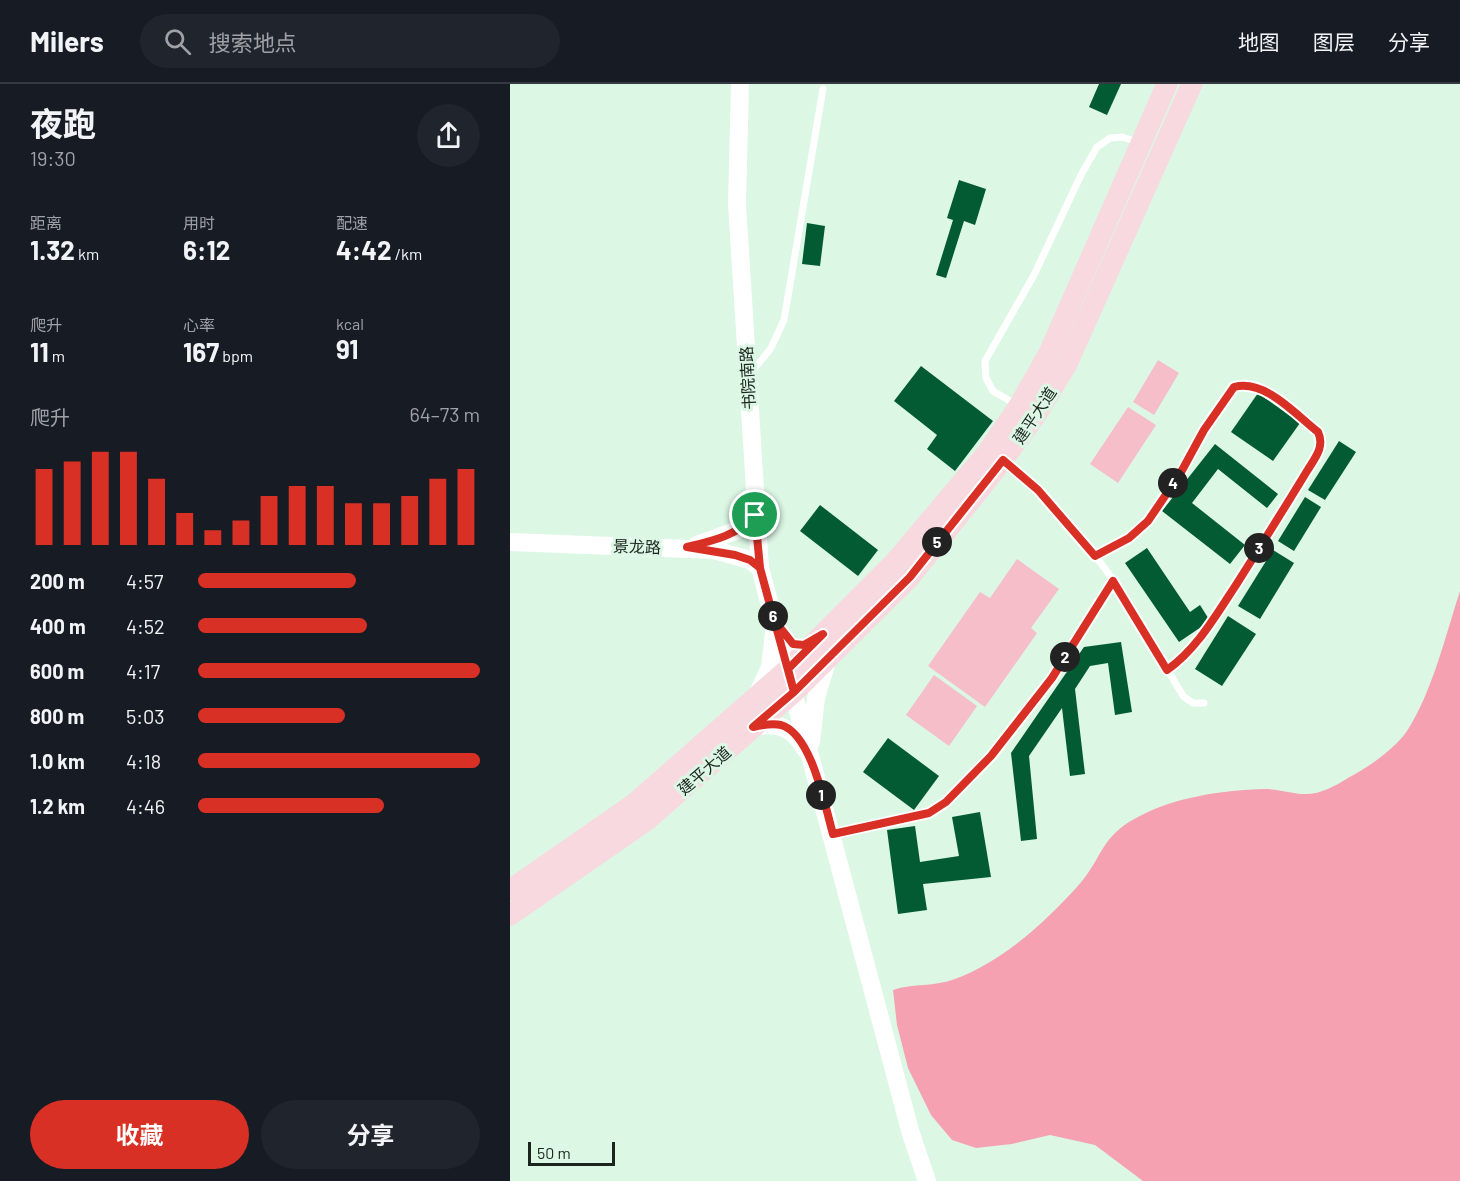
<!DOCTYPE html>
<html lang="zh">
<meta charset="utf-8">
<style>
:root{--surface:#171b24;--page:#20242c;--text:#f1f3f6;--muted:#9ea1a6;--line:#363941;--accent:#d93025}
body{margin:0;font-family:Barlow,"Noto Sans SC",sans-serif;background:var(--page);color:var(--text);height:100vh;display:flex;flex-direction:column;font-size:22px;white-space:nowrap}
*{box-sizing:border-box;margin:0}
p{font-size:20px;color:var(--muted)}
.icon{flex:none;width:33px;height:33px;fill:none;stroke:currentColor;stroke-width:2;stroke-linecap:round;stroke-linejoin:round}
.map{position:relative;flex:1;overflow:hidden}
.side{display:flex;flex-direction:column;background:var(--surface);width:510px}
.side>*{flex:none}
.scale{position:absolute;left:18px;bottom:15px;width:87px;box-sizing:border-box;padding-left:6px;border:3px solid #1b241e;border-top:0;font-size:16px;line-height:21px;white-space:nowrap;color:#1b241e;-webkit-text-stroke:4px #dcf7e4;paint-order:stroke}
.pin{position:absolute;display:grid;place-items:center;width:51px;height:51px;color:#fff;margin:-26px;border:3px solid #fff;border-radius:50%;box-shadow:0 2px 6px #0007}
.km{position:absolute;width:30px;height:30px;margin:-15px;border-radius:50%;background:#222;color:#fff;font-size:16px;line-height:30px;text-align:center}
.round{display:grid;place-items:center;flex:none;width:63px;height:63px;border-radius:32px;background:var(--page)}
.overview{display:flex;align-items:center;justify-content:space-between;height:102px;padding:0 30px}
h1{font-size:33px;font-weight:700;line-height:45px}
.figures{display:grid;grid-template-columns:repeat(3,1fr);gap:9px;height:102px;padding:6px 30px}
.figures div{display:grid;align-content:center}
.figures b{font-size:26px;font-weight:700}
.figures small{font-size:16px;font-weight:400}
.figures p{font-size:16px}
.chart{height:168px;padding:12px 30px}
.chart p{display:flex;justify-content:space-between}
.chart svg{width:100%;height:108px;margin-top:6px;stroke:var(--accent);stroke-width:6}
.primary-button{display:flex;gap:12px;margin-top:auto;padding:12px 30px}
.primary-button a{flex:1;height:69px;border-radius:36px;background:var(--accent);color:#fff;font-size:24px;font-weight:700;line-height:69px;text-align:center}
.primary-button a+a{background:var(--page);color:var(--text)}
ul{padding:0 30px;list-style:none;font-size:20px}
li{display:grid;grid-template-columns:96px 72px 1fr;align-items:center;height:45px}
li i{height:15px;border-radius:8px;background:var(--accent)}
header{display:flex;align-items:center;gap:36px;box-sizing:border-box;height:84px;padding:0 30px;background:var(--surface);border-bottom:2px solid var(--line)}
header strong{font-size:28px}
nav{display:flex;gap:33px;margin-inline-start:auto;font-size:21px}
.search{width:420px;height:54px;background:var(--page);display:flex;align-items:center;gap:15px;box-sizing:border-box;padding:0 21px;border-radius:33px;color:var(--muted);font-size:22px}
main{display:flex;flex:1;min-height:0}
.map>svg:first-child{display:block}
</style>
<header>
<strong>Milers</strong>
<div class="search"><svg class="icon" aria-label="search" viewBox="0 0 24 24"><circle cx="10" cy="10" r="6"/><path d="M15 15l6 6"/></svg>搜索地点</div>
<nav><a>地图</a><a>图层</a><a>分享</a></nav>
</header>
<main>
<section class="side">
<div class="overview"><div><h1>夜跑</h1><p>19:30</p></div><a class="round"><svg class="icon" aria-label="share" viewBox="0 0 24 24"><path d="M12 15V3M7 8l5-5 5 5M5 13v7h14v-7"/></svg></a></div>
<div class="figures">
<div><p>距离</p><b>1.32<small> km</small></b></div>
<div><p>用时</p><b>6:12</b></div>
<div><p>配速</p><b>4:42<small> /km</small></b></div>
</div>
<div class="figures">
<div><p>爬升</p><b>11<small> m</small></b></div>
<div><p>心率</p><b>167<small> bpm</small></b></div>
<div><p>kcal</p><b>91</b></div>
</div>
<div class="chart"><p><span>爬升</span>64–73 m</p>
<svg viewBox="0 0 160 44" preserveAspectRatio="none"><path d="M5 44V13M15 44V10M25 44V6M35 44V6M45 44V17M55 44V31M65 44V38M75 44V34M85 44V24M95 44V20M105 44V20M115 44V27M125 44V27M135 44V24M145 44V17M155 44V13"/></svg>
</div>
<ul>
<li><b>200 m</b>4:57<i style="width:56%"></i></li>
<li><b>400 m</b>4:52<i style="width:60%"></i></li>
<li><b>600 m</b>4:17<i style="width:100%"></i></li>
<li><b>800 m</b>5:03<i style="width:52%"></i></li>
<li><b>1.0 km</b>4:18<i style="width:100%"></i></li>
<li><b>1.2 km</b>4:46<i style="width:66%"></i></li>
</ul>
<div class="primary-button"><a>收藏</a><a>分享</a></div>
</section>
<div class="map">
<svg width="950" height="1097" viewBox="0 0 950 1097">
<rect width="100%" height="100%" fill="#dcf7e4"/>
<g fill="#f6bec8">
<path d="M 648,276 L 669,289 L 644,331 L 623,318 Z"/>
<path d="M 618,323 L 646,341 L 608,399 L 580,380 Z"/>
<path d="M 507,475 L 549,505 L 521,544 L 527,549 L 475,623 L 418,582 L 470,508 L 480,514 Z"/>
<path d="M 424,591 L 467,622 L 439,662 L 396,631 Z"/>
</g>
<path fill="#f5a1b2" d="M 950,507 L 950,1097 L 633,1097 L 585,1061 L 540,1051 L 502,1060 L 466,1064 L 442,1056 L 421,1031 L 398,984 L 387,941 L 383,906 C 403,899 425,903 445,895 C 493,877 533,840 567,803 C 593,775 589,753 628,733 C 665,713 713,706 755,705 C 769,705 782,710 796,710 C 811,710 825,702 838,694 C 856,685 886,664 897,647 C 922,609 936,550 950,507 Z"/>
<g fill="#025b32">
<path d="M 589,0 L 611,0 L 597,31 L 579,23 Z"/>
<path d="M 449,96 L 476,105 L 465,141 L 454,137 L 436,194 L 426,191 L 443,136 L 437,134 Z"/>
<path d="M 297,139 L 315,142 L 310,182 L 292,180 Z"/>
<path d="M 411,282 L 483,337 L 445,387 L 417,365 L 427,351 L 384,317 Z"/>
<path d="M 748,309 L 790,339 L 763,377 L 721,348 Z"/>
<path d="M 829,357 L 846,368 L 815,416 L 798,406 Z"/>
<path d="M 705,360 L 768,410 L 757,424 L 708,385 L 682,419 L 735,461 L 720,480 L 652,427 Z"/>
<path d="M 795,413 L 811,423 L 784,467 L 768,457 Z"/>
<path d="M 310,421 L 368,466 L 348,492 L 290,447 Z"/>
<path d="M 637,464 L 680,528 L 690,521 L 700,537 L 669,558 L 615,479 Z"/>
<path d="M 763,466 L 784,479 L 750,535 L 728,522 Z"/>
<path d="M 718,532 L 746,550 L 712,602 L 685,585 Z"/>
<path d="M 611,558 L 622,628 L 605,631 L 598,579 L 580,582 L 565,605 L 575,690 L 560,692 L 552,624 L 519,672 L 527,755 L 511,757 L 501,669 L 574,563 Z"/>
<path d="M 378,654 L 429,692 L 404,726 L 353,688 Z"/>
<path d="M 470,728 L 481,793 L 413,800 L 417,826 L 388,830 L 377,746 L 405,742 L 410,778 L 449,772 L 442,733 Z"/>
</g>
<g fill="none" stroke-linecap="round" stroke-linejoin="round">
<g stroke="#fff" stroke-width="7">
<path d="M 241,289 L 261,264 L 274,236 L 313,5"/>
<path d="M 507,321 L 483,307 L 476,294 L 475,277 L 524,191 L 571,91 L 587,63 L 600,54 L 612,53 L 628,58"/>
<path d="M 495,378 C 540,415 578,459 611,507 C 634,541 652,579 674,613 L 683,619 L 694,619"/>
<path d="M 585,473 L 619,454 L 637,437 L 670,390 L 694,346 L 724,303 C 755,295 785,330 808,348 L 811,355 L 811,363 C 786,407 758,450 731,493 C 710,526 690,563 657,587"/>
<path d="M 323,750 L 419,729 L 436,718 L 481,672 L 542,594 L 603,497"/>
</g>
<g stroke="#fff" stroke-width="18">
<path d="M 230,0 L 227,120 L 250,484 L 401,1050 L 417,1097"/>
<path d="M 0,458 L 204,466 L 240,476 L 250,484"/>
<path d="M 187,461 L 236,443 L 245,431"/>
<path d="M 248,609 L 260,583 L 264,549"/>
<path d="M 243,643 C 269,638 282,643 296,666"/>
<path d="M 301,658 L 306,614 L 318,574"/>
</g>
<g stroke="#f7d9df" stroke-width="21">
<path d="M 0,806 L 124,720 L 278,585 L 384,479 L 477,369 L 509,322 L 539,269 L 657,0"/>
<path d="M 0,831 L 137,736 L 284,608 L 400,493 L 493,376 L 526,331 L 557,280 L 682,0"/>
</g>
</g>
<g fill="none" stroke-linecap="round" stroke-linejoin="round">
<g stroke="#fff" stroke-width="12">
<path id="route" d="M 245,431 L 250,484 L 284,608 L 243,643 C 252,641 262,639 271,641 C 302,650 315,723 323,750 L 419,729 L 436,718 L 481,672 L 542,594 L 603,497 L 657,586 C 687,565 706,531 726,501 C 750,463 774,425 797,387 C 805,374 815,363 808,348 C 785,330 755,295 724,303 L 694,346 L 670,390 L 638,437 L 619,454 L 585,472 L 528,406 L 493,376 L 400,493 L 284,608 L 278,585 L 313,550 L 294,561 L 283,560 L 264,536 L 250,484 L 240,476 L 225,471 L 177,463 C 202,457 229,451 245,431"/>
</g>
<use href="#route" stroke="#d93025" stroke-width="8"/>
</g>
<g text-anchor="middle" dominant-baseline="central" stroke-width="6" stroke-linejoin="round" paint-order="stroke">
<g font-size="16" fill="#1b241e" stroke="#dcf7e4">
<text transform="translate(237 294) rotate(-93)">书院南路</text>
<text transform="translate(524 331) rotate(-56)">建平大道</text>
<text transform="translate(127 462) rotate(2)">景龙路</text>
<text transform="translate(194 686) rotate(-41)">建平大道</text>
</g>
</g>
</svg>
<div class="scale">50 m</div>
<div class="pin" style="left:245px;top:431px;background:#1e9e55"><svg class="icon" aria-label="arrive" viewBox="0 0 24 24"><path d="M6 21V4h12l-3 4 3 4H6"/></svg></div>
<b class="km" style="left:311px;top:711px">1</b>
<b class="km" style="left:555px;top:573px">2</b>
<b class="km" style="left:749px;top:464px">3</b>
<b class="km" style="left:663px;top:399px">4</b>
<b class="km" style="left:427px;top:458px">5</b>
<b class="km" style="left:263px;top:532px">6</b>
</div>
</main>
